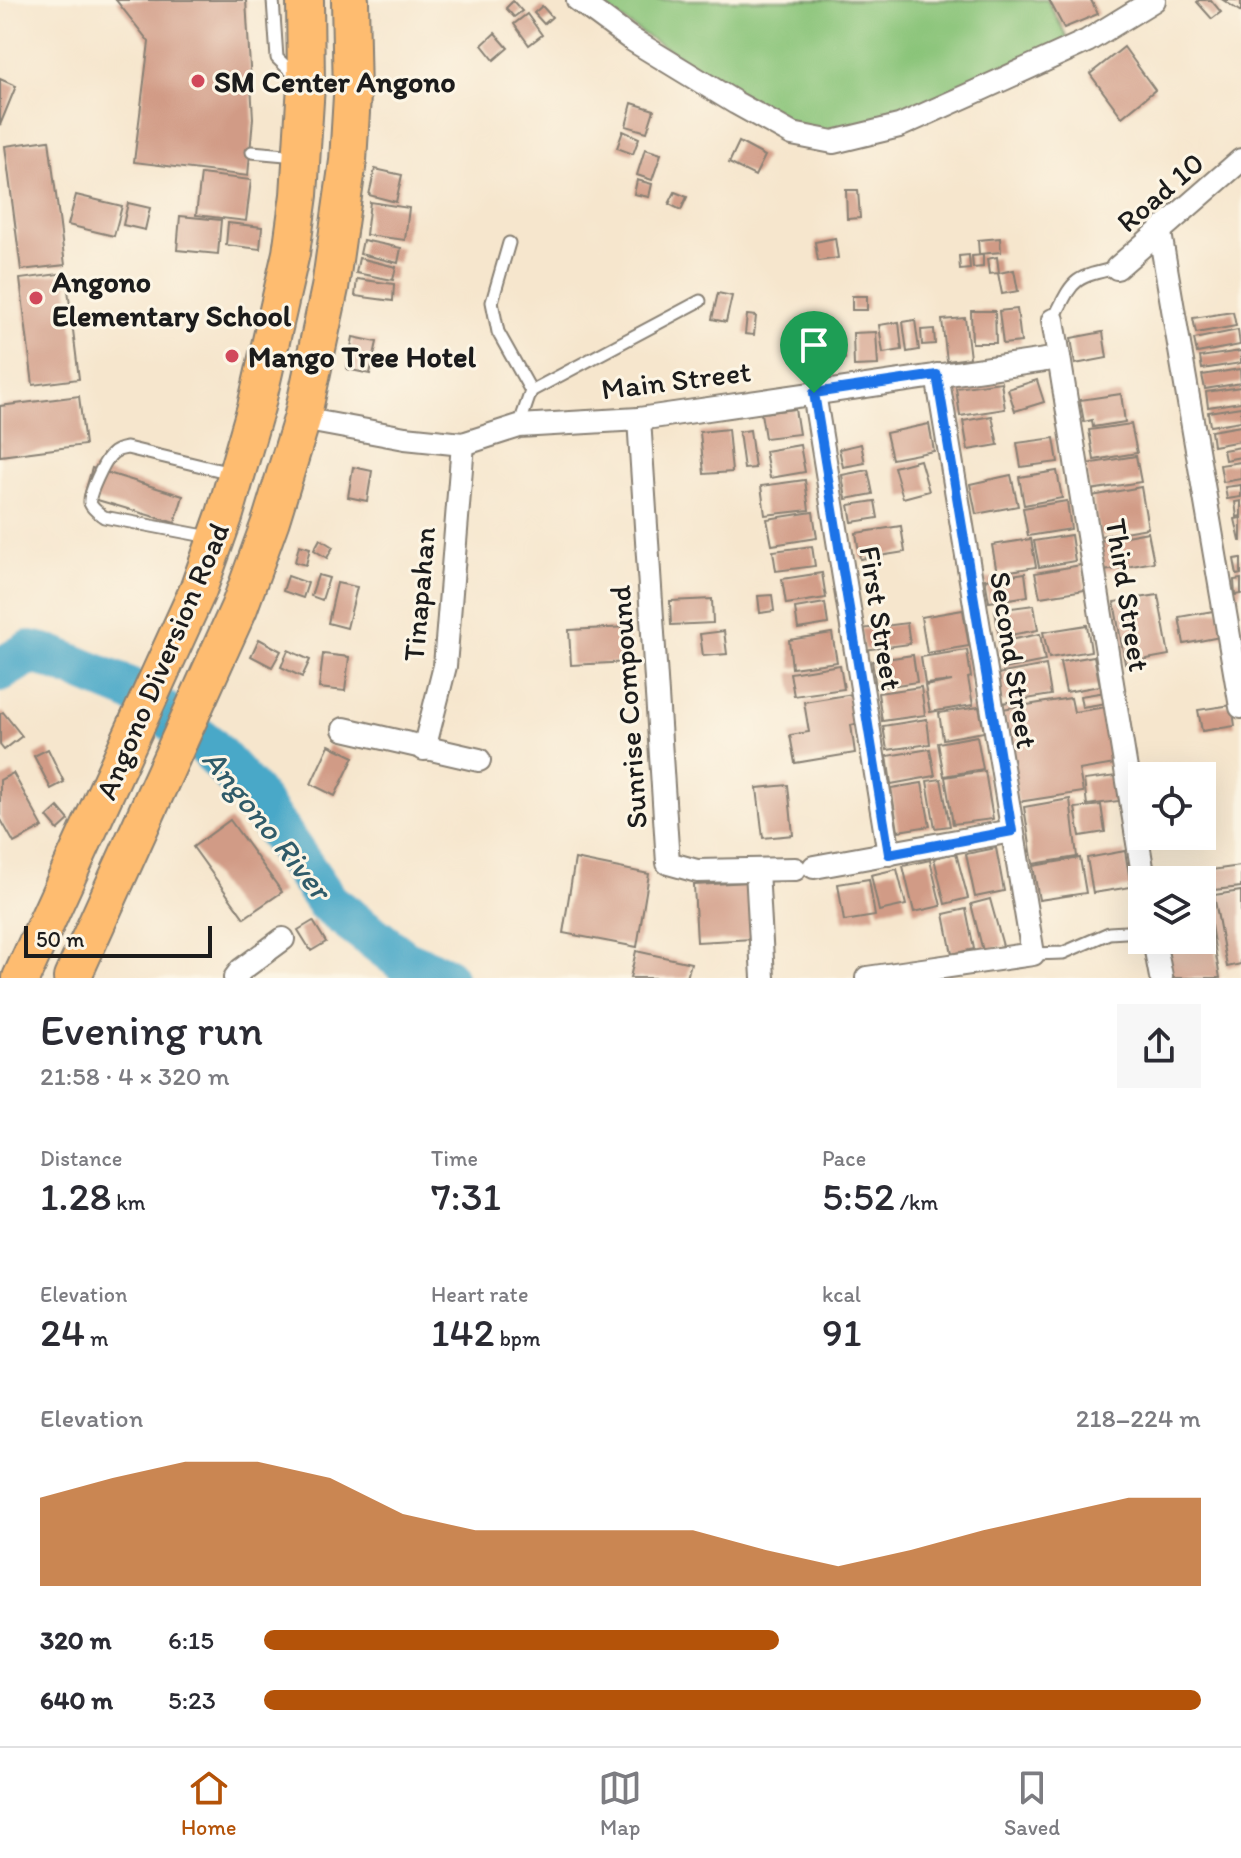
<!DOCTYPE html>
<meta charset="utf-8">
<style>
:root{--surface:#fff;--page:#f7f7f7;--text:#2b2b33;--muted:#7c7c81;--line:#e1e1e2;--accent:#b45309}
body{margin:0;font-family:Itim,sans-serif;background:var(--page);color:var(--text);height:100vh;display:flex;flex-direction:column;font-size:30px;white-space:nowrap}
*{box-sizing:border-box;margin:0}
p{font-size:26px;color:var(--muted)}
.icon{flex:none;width:44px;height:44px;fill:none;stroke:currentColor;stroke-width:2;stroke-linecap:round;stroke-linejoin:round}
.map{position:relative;height:978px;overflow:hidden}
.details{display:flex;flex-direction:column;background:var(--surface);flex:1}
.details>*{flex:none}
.controls{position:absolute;left:1128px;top:762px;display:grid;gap:16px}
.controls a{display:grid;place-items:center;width:88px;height:88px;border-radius:0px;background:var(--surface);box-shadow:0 8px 32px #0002;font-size:40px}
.scale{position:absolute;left:24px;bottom:20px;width:188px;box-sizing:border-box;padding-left:8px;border:4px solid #1c1c1c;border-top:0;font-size:22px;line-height:28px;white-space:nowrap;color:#1c1c1c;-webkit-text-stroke:6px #fcf5e5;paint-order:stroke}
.pin{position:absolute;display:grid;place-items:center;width:68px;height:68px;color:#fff;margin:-82px -34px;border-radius:50% 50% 50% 0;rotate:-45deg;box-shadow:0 0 8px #0007}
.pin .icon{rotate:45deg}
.round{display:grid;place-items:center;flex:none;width:84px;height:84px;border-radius:0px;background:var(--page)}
.overview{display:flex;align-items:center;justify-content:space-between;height:136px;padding:0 40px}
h1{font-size:44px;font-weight:600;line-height:60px}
.stats{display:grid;grid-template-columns:repeat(3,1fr);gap:12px;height:136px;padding:8px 40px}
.stats div{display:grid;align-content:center}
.stats b{font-size:40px;font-weight:600}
.stats small{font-size:22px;font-weight:400}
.stats p{font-size:22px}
.chart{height:224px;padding:16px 40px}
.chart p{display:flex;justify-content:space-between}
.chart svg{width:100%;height:144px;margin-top:8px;fill:var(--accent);opacity:.7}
ul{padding:0 40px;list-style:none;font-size:26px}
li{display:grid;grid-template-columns:128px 96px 1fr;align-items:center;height:60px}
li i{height:20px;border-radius:10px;background:var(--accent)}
.tabs{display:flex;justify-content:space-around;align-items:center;height:112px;border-top:2px solid var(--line);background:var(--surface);font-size:22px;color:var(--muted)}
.tabs a{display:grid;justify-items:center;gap:4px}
.tabs .selected{color:var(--accent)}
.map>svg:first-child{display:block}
</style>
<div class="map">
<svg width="1241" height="978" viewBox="0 0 1241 978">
<rect width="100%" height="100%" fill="#fcf5e5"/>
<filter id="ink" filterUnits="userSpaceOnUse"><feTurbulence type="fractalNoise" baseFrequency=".0125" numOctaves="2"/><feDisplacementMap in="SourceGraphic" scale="16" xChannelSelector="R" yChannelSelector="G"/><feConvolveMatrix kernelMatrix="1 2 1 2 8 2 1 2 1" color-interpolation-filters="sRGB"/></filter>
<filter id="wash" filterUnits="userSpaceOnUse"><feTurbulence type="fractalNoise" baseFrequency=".006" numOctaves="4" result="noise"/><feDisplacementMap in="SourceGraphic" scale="32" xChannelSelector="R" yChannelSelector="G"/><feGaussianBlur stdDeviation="1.8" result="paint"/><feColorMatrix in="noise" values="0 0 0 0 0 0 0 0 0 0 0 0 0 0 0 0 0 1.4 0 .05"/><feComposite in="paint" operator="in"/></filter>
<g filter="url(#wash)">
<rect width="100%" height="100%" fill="#f6e6cd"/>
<path fill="#8ac479" stroke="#53704a" stroke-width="2" d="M 594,0 L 1047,0 L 1068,39 L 894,118 L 833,134 L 795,125 L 643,34 Z"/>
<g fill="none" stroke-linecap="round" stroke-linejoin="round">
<path stroke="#49a8c8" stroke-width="44" d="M 0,670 L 30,652 L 51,657 L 134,691 L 208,746 L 253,795 L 328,903 L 404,961 L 445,978"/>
</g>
<g id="blocks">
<g fill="#d19b86">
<path d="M 116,0 L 246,0 L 253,118 L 248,176 L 134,162 L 149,42 Z"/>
<path d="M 1049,0 L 1091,0 L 1098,14 L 1064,28 Z"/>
<path d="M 1199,0 L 1211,0 L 1221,12 L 1212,19 L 1197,2 Z"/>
<path d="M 1223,0 L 1241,0 L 1241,12 Z"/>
<path d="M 513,1 L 522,11 L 514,17 L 506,8 Z"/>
<path d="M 542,6 L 552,17 L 544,24 L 534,13 Z"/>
<path d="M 527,14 L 542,35 L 529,45 L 514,24 Z"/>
<path d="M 495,33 L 508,48 L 494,60 L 482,45 Z"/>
<path d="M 1124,47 L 1155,90 L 1122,117 L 1090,74 Z"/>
<path d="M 0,79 L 16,86 L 0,125 Z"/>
<path d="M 632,103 L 654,110 L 647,132 L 626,126 Z"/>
<path d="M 623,131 L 639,138 L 633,154 L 617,148 Z"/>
<path d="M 49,140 L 65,265 L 21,270 L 5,146 Z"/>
<path d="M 739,142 L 765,156 L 755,176 L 729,163 Z"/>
<path d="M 645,149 L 661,154 L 652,180 L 637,175 Z"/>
<path d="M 375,169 L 402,175 L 396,202 L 369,195 Z"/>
<path d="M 201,174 L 251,180 L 246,221 L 196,215 Z"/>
<path d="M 637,180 L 652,184 L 649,197 L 634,194 Z"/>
<path d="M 846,190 L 858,190 L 860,218 L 847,219 Z"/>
<path d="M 675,192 L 687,197 L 681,210 L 669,204 Z"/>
<path d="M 76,195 L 122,206 L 114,236 L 68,225 Z"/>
<path d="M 370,202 L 409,208 L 405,240 L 366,235 Z"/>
<path d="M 128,203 L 150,208 L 145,230 L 123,225 Z"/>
<path d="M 180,216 L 221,220 L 218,254 L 177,250 Z"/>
<path d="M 228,223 L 262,227 L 260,249 L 226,245 Z"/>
<path d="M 835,238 L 838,258 L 818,261 L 815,242 Z"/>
<path d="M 1000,238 L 1001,252 L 979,254 L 978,240 Z"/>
<path d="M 363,240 L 401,248 L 398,263 L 360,254 Z"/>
<path d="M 969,255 L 970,269 L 960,270 L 959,256 Z"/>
<path d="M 983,255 L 983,267 L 973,268 L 972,256 Z"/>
<path d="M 997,257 L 999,273 L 1014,270 L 1018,291 L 1002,294 L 998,273 L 989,274 L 987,259 Z"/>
<path d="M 359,258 L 396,267 L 393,280 L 356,273 Z"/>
<path d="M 66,273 L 79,379 L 33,385 L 20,279 Z"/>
<path d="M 357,279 L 394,284 L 393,301 L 355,296 Z"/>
<path d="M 718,293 L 732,296 L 726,322 L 712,319 Z"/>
<rect x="852" y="296" width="15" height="14"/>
<path d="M 1017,309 L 1021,342 L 1003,344 L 999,311 Z"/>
<path d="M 971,311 L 995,311 L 996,343 L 972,343 Z"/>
<path d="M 1233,312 L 1236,326 L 1196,333 L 1193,318 Z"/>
<path d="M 747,315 L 756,316 L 754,335 L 745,334 Z"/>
<path d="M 965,318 L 970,358 L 947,361 L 942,320 Z"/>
<path d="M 915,320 L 919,350 L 907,352 L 903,322 Z"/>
<path d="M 899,322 L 902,350 L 883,353 L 879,325 Z"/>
<path d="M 934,329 L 935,344 L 922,345 L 921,330 Z"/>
<path d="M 1238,330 L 1240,345 L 1197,353 L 1194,339 Z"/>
<path d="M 876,332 L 878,365 L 854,366 L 853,333 Z"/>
<path d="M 1103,332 L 1107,358 L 1075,364 L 1071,338 Z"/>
<path d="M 842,336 L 845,359 L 812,363 L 809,340 Z"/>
<path d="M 353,337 L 377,342 L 370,374 L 347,369 Z"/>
<path d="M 1241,351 L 1241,363 L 1202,369 L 1200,357 Z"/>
<path d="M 1240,369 L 1241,383 L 1205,389 L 1202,375 Z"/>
<path d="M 1037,380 L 1044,402 L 1015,411 L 1008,389 Z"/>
<path d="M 1001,382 L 1005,409 L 960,416 L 956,388 Z"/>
<path d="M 1241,387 L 1241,402 L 1208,407 L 1206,392 Z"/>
<path d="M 1121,394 L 1125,422 L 1093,427 L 1092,420 L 1084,422 L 1080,400 Z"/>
<path d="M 79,396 L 85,445 L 0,456 L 0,406 Z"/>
<path d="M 1241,407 L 1241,421 L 1210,426 L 1208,412 Z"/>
<path d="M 795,409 L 799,434 L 765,438 L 761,413 Z"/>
<path d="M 992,416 L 998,445 L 968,450 L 963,421 Z"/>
<path d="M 929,424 L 934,451 L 892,459 L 886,433 Z"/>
<path d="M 1131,424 L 1137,453 L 1094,460 L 1089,430 Z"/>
<path d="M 1241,426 L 1241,441 L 1213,446 L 1211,431 Z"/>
<path d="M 728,429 L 732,472 L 704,474 L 700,432 Z"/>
<path d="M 750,430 L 755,468 L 744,469 L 739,432 Z"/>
<path d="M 1054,438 L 1058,462 L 1021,467 L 1017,443 Z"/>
<path d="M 861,444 L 865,463 L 843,467 L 839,449 Z"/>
<path d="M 800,445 L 805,472 L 770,478 L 765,451 Z"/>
<path d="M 1241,447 L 1241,457 L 1225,460 L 1223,450 Z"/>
<path d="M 1136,456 L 1141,482 L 1090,490 L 1086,464 Z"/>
<path d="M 920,460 L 929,491 L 903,498 L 894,467 Z"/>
<path d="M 1241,462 L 1241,479 L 1223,482 L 1220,465 Z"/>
<path d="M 353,467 L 372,471 L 367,501 L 348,497 Z"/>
<path d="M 92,468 L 183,496 L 175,523 L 84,496 Z"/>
<path d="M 868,470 L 873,494 L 846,499 L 842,475 Z"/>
<path d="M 1057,471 L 1062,498 L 1024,505 L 1019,477 Z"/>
<path d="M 1011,475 L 1018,506 L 976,514 L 970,484 Z"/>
<path d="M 805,480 L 809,510 L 765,515 L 761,486 Z"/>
<path d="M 1241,485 L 1241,497 L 1227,499 L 1225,487 Z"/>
<path d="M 1141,487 L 1148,528 L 1100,536 L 1092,496 Z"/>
<path d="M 875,501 L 878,518 L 852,522 L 849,505 Z"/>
<path d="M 1067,501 L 1071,529 L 1028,536 L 1023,508 Z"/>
<path d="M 1241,501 L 1241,516 L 1237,517 L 1235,502 Z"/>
<path d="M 813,512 L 817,538 L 772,545 L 767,519 Z"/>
<path d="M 1241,518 L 1241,541 L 1240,541 L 1235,519 Z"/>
<path d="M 901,526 L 905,552 L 860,559 L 856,533 Z"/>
<path d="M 1148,532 L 1154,562 L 1104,571 L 1099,541 Z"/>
<path d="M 1071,535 L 1075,561 L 1039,567 L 1034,541 Z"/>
<path d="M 320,539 L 333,547 L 327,558 L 314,550 Z"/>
<path d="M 1031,539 L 1036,567 L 997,573 L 992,545 Z"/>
<path d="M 299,545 L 310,548 L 306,565 L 295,562 Z"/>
<path d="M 812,546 L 815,566 L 776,571 L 773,551 Z"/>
<path d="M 1241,558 L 1241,574 L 1237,575 L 1234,559 Z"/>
<path d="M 1081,565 L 1085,590 L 1040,597 L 1035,573 Z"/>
<path d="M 822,573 L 826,598 L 786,604 L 782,579 Z"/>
<path d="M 1025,573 L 1028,596 L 989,602 L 985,579 Z"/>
<path d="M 318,575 L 329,578 L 322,600 L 311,596 Z"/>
<path d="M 288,576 L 308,583 L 303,598 L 283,591 Z"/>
<path d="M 1241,579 L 1241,594 L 1235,595 L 1234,580 Z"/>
<path d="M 337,583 L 357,587 L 347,628 L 328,623 Z"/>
<path d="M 772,595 L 774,611 L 760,613 L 758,596 Z"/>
<path d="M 1158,595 L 1169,655 L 1125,663 L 1114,602 Z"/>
<path d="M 712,599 L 713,623 L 671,625 L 670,601 Z"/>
<path d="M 825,603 L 828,624 L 798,629 L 795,608 Z"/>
<path d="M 1034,605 L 1038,630 L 999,637 L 995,610 Z"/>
<path d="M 963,610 L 969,646 L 927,653 L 921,617 Z"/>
<path d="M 1219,610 L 1225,636 L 1184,644 L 1179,617 Z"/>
<path d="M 907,623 L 910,644 L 864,650 L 861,629 Z"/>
<path d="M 1087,625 L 1091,651 L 1049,658 L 1043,632 Z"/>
<path d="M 628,627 L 630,662 L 571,665 L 569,630 Z"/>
<path d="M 724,631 L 727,654 L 703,656 L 700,634 Z"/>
<path d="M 832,633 L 837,662 L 792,668 L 789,640 Z"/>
<path d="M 1040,634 L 1045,661 L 1004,669 L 999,642 Z"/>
<path d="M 259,639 L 281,651 L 272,667 L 251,656 Z"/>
<path d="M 288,650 L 310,660 L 302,677 L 281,667 Z"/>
<path d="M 967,650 L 971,677 L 968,678 L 973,705 L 930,712 L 925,686 L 952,681 L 925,684 L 921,657 Z"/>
<path d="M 323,654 L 349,657 L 345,691 L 319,688 Z"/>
<path d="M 913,655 L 917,682 L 876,688 L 872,661 Z"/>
<path d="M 1094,656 L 1100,686 L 1066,692 L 1060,662 Z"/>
<path d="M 840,665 L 844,689 L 794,696 L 790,673 Z"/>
<path d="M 1046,665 L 1051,695 L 1002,703 L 997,674 Z"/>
<path d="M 921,687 L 925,715 L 882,721 L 878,693 Z"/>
<path d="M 1106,692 L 1107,703 L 1082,707 L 1080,696 Z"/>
<path d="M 859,693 L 864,722 L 851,725 L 855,753 L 795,763 L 790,735 L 809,732 L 804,702 Z"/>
<path d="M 1071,698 L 1074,712 L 1106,707 L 1115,764 L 1079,770 L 1083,792 L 1018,802 L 1002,709 Z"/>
<path d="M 1232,705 L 1235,726 L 1202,731 L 1198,710 Z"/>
<path d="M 979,707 L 984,732 L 943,739 L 939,713 Z"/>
<path d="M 3,712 L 22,736 L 4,750 L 0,745 L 0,714 Z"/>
<path d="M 927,719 L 930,744 L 887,750 L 883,726 Z"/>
<path d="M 977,736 L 983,769 L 944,776 L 938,743 Z"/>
<path d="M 329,745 L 354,757 L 335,796 L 311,784 Z"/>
<path d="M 48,749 L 64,782 L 51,789 L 34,756 Z"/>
<path d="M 930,749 L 935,776 L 891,784 L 887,756 Z"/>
<path d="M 985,771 L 993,819 L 953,824 L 945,777 Z"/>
<path d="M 13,773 L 43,827 L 14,843 L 0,818 L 0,780 Z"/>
<path d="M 1116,776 L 1119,801 L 1087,805 L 1084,780 Z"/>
<path d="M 941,779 L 950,826 L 935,828 L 927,781 Z"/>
<path d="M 922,783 L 930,826 L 898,831 L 891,788 Z"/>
<path d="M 788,785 L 793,835 L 763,838 L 757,788 Z"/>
<path d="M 1070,799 L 1077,857 L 1033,864 L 1024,807 Z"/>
<path d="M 1101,805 L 1105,832 L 1080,836 L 1075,808 Z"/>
<path d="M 58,807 L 69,820 L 58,830 L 47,817 Z"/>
<path d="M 230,820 L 282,892 L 244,918 L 193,847 Z"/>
<path d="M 996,848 L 1004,891 L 975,897 L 966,854 Z"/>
<path d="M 1125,851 L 1131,887 L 1093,893 L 1087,858 Z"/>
<path d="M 956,853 L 968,898 L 945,904 L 934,858 Z"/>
<path d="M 1080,858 L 1086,893 L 1039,900 L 1033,866 Z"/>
<path d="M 575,859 L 649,874 L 637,947 L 563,933 Z"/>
<path d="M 930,860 L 941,906 L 914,912 L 903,866 Z"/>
<path d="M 1241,866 L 1241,887 L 1214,890 L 1211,870 Z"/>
<path d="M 897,869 L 906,905 L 879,911 L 871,875 Z"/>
<path d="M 869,879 L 875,916 L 844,921 L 838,884 Z"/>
<path d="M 750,882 L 753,939 L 697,942 L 694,885 Z"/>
<path d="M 1241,891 L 1241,964 L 1227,967 L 1214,895 Z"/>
<path d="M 990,899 L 1003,946 L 983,951 L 971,904 Z"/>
<path d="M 966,909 L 974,949 L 952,954 L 944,914 Z"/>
<path d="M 1209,914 L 1220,978 L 1169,978 L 1162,940 L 1202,940 L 1202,915 Z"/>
<path d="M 313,921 L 326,942 L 311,951 L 298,930 Z"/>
<path d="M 636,951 L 691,963 L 687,978 L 630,978 Z"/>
</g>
</g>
</g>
<g filter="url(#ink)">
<use href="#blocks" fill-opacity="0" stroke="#898174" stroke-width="2"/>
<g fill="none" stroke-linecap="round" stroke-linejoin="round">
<g stroke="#898174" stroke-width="15">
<g id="lane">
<path d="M 273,0 L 277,58 L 300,80"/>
<path d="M 252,152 L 297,156"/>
<path d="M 509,243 L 492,302 L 498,332 L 531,391"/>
<path d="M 1053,320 C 1074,279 1071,278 1117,268"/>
<path d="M 519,426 L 531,391 L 700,301"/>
<path d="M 210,537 L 104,517 C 99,513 93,510 90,503 C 88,495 104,462 110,456 C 115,450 121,449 127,448 L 231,473"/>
<path d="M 1033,954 L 1063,953 L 1109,933 L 1142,931"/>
</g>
</g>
<g stroke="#898174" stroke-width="26">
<g id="street">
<path d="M 578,0 L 631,39 L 736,103 L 792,134 L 833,142 L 899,126 L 975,92 L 1087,41 L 1154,0"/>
<path d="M 1160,233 L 1241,707"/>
<path d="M 1117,268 L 1241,160"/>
<path d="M 1053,320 L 1144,880"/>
<path d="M 814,393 L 889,854"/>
<path d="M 302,419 L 405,438 L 463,444 L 519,426 L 639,419 L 1059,358"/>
<path d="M 639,419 L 668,863 L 697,871 L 795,869"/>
<path d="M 344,729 L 479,760"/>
<path d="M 424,749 L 445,666 L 463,444"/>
<path d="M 814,867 L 1012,831"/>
<path d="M 757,870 L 763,978"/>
<path d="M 1154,940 L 1161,977"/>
<path d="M 235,978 L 241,970 L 283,939"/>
<path d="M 867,978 L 1033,954 L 937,375"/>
</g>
</g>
<g stroke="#898174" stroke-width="40">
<g id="primary">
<path d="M 21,978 L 198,590 L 225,514 L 256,407 L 291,253 L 299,195 L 306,85 L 305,0"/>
<path d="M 72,978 L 239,608 L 271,520 L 302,419 L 330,288 L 348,161 L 352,96 L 350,0"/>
</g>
</g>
<use href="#lane" stroke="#fff" stroke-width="11"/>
<use href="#street" stroke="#fff" stroke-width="22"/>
<use href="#primary" stroke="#febc70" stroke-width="36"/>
</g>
</g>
<g fill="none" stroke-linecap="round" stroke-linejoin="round" filter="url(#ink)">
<g stroke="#fff" stroke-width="16">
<path id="route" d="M 937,375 L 1012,831 L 889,854 L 814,393 Z"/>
</g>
<use href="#route" stroke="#1a73e8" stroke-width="10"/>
</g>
<g fill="#d1495b" stroke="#fcf5e5" stroke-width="3">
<circle cx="198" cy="81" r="8"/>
<circle cx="36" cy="298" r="8"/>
<circle cx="232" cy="356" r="8"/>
</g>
<g text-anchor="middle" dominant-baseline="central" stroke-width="6" stroke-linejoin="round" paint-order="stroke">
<g font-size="30" font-weight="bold" fill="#1c1c1c" stroke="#fcf5e5" text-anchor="start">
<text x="214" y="81">SM Center Angono</text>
<text x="52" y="281">Angono<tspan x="52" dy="34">Elementary School</tspan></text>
<text x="248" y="356">Mango Tree Hotel</text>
</g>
<g font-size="30" fill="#1c1c1c" stroke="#fcf5e5">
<text transform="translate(1160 192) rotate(-41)">Road 10</text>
<text transform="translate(676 380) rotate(-7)">Main Street</text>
<text transform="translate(419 594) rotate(-85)">Tinapahan</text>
<text transform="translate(1128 595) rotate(81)">Third Street</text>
<text transform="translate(881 618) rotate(81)">First Street</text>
<text transform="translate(1014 660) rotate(81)">Second Street</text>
<text transform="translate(162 661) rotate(-67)">Angono Diversion Road</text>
<text transform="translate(628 707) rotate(-94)">Sunrise Compound</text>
</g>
<g font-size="32" font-style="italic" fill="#305b69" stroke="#fcf5e5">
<text transform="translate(267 824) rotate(51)">Angono River</text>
</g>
</g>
</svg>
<div class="controls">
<a><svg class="icon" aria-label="locate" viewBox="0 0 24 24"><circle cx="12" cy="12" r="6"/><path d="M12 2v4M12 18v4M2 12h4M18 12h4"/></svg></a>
<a><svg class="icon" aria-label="layers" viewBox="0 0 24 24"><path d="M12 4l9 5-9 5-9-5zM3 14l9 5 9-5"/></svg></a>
</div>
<div class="scale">50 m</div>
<div class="pin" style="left:814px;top:393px;background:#1e9e55"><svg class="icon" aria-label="arrive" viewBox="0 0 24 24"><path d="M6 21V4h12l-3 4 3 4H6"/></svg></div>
</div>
<section class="details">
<div class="overview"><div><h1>Evening run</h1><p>21:58 · 4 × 320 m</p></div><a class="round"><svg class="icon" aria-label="share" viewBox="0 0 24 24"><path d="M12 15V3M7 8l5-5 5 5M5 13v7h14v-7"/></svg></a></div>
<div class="stats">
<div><p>Distance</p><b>1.28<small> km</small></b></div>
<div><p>Time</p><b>7:31</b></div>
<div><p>Pace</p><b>5:52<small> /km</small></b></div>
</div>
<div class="stats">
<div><p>Elevation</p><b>24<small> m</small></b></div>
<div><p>Heart rate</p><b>142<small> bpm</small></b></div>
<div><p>kcal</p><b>91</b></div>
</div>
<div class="chart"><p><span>Elevation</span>218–224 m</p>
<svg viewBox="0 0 160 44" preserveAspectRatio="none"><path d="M0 44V17L10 11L20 6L30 6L40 11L50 22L60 27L70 27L80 27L90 27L100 33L110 38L120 33L130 27L140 22L150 17L160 17V44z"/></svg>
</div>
<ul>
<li><b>320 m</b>6:15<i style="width:55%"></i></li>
<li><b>640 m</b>5:23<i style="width:100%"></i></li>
</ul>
</section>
<nav class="tabs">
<a class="selected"><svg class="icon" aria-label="home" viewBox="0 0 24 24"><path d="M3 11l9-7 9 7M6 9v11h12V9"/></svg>Home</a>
<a><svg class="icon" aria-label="map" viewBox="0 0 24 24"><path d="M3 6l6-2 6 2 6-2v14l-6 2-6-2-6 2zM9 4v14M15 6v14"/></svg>Map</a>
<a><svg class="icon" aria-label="saved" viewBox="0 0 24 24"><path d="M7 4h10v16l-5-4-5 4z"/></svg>Saved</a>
</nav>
